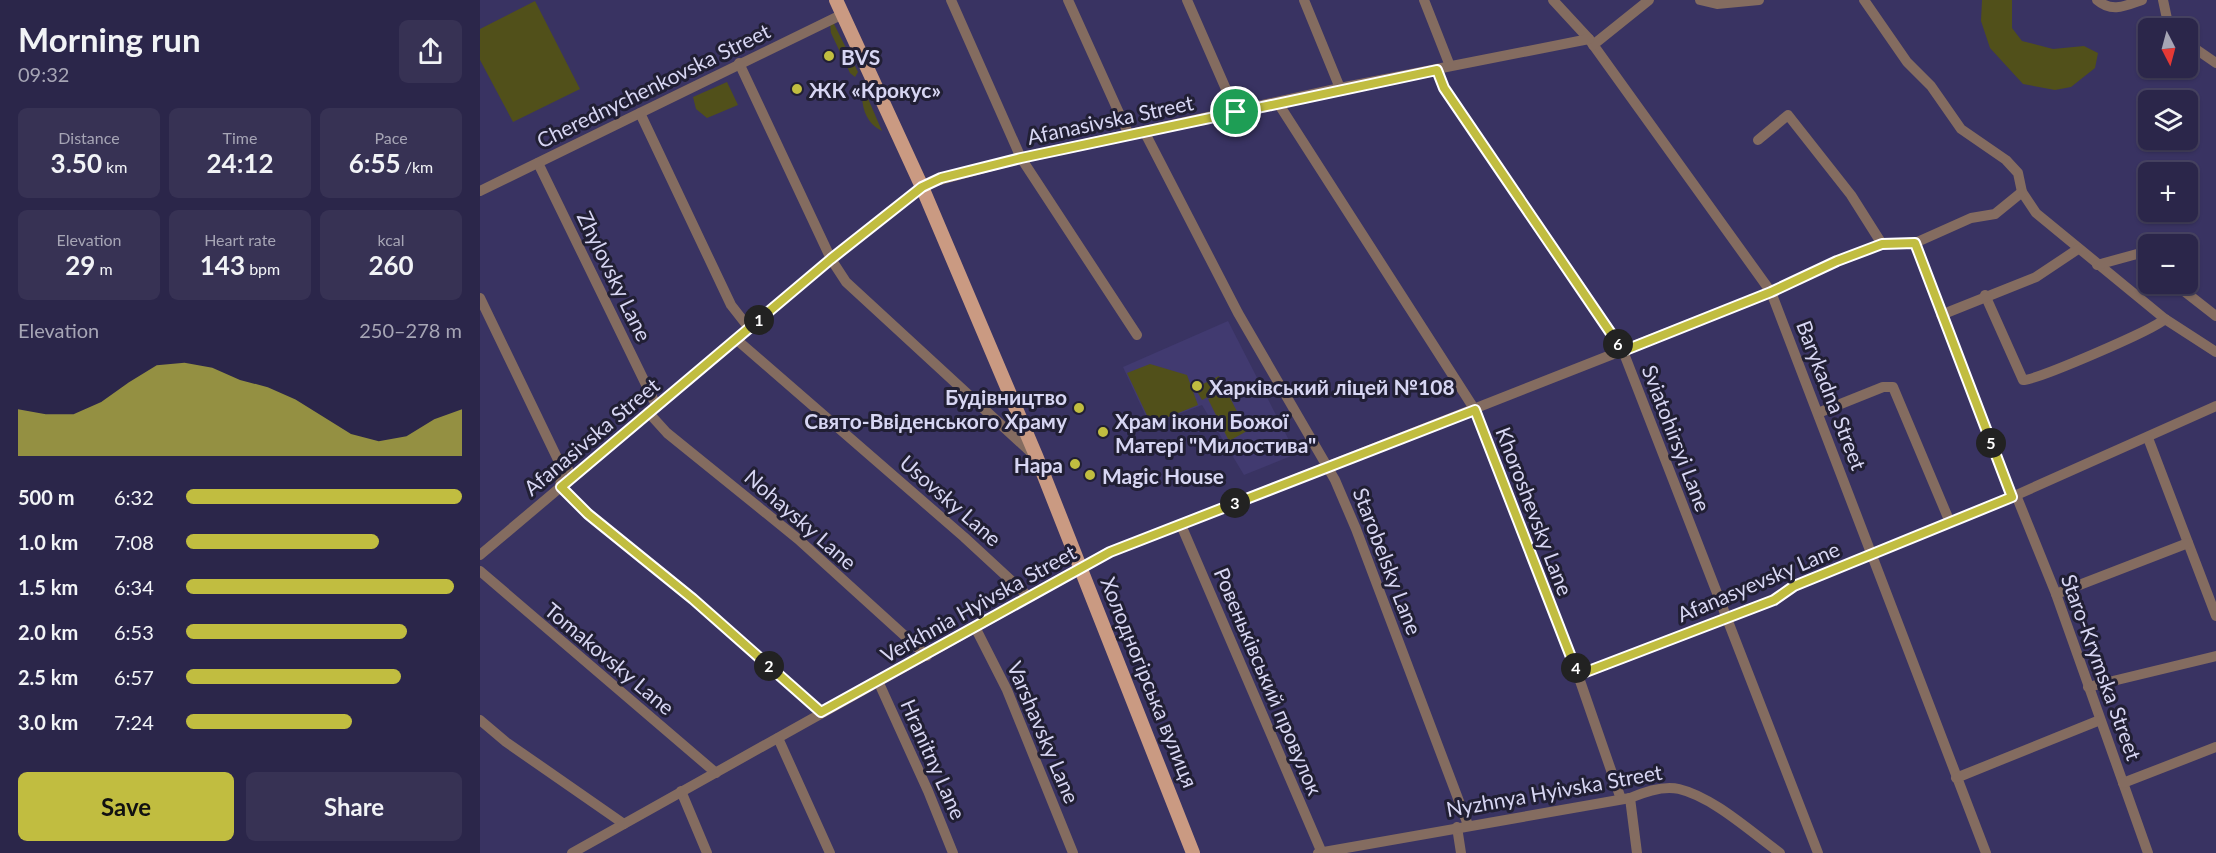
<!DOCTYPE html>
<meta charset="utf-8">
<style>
:root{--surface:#2b264a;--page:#373254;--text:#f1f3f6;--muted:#a6a5b5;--line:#474362;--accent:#c1bd40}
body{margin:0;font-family:Lato,sans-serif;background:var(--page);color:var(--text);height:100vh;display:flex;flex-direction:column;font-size:22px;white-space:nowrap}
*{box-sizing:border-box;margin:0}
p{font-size:20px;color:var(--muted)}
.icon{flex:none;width:33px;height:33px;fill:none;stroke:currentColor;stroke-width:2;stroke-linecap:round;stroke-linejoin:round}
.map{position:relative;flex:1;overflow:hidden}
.side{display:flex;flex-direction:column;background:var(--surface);width:480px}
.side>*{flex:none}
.needle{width:39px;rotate:174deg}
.tools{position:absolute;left:1658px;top:18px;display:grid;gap:12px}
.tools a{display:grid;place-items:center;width:60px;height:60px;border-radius:9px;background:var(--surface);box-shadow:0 2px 4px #0004,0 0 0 2px var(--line);font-size:30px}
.pin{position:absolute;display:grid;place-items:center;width:51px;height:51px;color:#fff;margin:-26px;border:3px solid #fff;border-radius:50%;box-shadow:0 2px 6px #0007}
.km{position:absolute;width:30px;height:30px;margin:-15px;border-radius:50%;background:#222;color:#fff;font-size:16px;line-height:30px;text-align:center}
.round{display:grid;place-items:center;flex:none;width:63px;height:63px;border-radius:9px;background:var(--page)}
.overview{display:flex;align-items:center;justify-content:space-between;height:102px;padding:0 18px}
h1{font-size:33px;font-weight:700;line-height:45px}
.stats{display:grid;grid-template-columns:repeat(3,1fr);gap:9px;height:102px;padding:6px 18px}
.stats div{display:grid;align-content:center;border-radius:9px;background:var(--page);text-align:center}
.stats b{font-size:26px;font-weight:700}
.stats small{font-size:16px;font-weight:400}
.stats p{font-size:16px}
.chart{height:168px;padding:12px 18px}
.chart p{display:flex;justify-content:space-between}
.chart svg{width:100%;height:108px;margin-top:6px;fill:var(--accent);opacity:.7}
.button{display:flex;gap:12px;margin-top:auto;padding:12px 18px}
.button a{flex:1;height:69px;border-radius:9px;background:var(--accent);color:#111;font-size:24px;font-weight:700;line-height:69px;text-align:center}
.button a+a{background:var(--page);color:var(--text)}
ul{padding:0 18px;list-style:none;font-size:20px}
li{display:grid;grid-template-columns:96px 72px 1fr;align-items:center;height:45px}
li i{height:15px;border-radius:8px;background:var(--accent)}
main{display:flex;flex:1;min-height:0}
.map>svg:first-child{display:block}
</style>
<main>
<section class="side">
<div class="overview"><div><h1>Morning run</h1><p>09:32</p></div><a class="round"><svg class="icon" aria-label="share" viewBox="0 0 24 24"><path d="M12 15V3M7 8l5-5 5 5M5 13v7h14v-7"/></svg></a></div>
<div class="stats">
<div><p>Distance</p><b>3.50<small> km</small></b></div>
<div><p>Time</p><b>24:12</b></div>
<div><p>Pace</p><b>6:55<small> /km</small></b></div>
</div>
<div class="stats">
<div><p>Elevation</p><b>29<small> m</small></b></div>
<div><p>Heart rate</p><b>143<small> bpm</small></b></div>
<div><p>kcal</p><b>260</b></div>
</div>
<div class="chart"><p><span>Elevation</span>250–278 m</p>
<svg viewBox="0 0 160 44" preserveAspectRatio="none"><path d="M0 44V25L10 27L20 27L30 22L40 14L50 7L60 6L70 8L80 13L90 16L100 21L110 28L120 35L130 38L140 36L150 29L160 25V44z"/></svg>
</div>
<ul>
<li><b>500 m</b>6:32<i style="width:100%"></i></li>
<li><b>1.0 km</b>7:08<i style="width:70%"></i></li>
<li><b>1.5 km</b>6:34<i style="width:97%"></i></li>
<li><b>2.0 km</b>6:53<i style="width:80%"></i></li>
<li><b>2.5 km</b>6:57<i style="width:78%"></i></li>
<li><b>3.0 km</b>7:24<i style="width:60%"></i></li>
</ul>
<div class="button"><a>Save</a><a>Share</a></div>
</section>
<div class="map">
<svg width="1736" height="853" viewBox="0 0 1736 853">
<rect width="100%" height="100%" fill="#393362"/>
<path fill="#413a70" d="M 748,321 L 816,454 L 764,475 L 722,405 L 670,425 L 643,367 Z"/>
<g fill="#51501a">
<path d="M 1502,0 L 1532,0 L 1532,28 L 1542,41 L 1573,49 L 1604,46 L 1618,53 L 1615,68 L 1591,87 L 1575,90 L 1543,84 L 1510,48 L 1501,21 Z"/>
<path d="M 55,1 L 100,89 L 33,122 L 0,60 L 0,29 Z"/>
<path d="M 353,22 L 378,72 L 375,77 L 370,73 L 351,33 L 350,24 Z"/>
<path d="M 247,82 L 258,105 L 227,118 L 216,109 L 213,97 Z"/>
<path d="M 383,87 L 402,131 C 385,123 380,104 383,87 Z"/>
<path d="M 670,364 L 707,375 L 718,405 L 671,424 L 647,373 Z"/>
<path d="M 739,376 L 745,388 L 722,400 L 715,388 Z"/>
<path d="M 746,390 L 767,431 L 749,441 L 728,399 Z"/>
</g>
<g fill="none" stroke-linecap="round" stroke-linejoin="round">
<g stroke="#846c60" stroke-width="10">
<path d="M 471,0 L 541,158 L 657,335"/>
<path d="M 588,0 L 649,135"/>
<path d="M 707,0 L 756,112"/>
<path d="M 824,0 L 860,88"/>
<path d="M 944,0 L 970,66"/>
<path d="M 1073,0 L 1109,39 L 1291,292 L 1506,853"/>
<path d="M 1220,0 L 1237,4 L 1279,0"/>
<path d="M 1384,0 L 1427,62 L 1451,86 L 1481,129 L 1526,160 L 1538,173 L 1542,192 L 1556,213 L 1685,319 L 1736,352"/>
<path d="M 1617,0 C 1632,13 1645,6 1662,0"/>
<path d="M 1683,0 L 1689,28"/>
<path d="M 1707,43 L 1736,63"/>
<path d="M 1113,45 L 1169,0"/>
<path d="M 259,63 L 351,259 L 366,282 L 555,456"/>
<path d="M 957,70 L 964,88 L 1143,351 L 1338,853"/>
<path d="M 798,103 L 995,410 L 1098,675 L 1141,799"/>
<path d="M 160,113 L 251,305 L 269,328"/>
<path d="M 665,133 L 758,313 L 855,480 L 876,529 L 988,825"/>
<path d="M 1278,140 L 1308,115 L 1371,195 L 1402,244"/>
<path d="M 58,163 L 176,405"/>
<path d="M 0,191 L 363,14"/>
<path d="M 1435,243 L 1532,497"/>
<path d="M 1617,265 L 1657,254 L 1668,262"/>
<path d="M 1695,284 L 1736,316"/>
<path d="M 1505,295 L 1543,380 C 1557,380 1673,330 1685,319"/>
<path d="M 0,298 L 82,468 L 88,469"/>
<path d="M 1461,315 L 1556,277 L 1598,249"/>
<path d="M 257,340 L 484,537 L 549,597"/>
<path d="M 168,412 L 187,433 L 318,539 L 447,656"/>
<path d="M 1338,413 L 1403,387 L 1413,387 L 1469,520"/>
<path d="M 1668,438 L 1736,616"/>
<path d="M 82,468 L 80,487 L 108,514 L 213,599 L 341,712"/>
<path d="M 1536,495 L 1576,594 L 1668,853"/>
<path d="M 701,525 L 842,853"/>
<path d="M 0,555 L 351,259 L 442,187 L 453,182 L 541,158 L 860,88 L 1109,39"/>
<path d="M 0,571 L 236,773"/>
<path d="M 1576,594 L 1708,543"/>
<path d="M 496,629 L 527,690 L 593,853"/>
<path d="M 1098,675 L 1294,600 L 1314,586 L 1532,497 L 1736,406"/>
<path d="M 398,681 L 448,791 L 473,853"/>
<path d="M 1608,687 L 1736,656"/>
<path d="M 0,720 L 26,742 L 144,824"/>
<path d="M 298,738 L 350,853"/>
<path d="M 1476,778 L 1620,720"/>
<path d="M 1643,783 L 1736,747"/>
<path d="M 201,791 L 227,853"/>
<path d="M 1150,798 L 1157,853"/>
<path d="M 977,827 L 981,853"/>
<path d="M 92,853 L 630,552 L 1286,294 L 1357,261 L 1402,244 L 1435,243 L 1491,218 L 1515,214 L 1542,192"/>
<path d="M 838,853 L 1150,798 C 1164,792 1183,785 1199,789 C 1233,797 1271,832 1300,853"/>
</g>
<path stroke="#ca9a82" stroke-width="14" d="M 356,0 L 442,187 L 557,458 L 713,853"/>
</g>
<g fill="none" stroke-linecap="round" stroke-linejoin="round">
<g stroke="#fff" stroke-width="12">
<path id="route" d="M 957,70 L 964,88 L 1143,351 L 1291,292 L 1357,261 L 1402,244 L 1435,243 L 1532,497 L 1314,586 L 1294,600 L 1098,675 L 995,410 L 630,552 L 341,712 L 213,599 L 108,514 L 81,487 L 351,259 L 442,187 L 461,178 L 541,158 Z"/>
</g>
<use href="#route" stroke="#c1bd40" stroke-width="8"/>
</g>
<g fill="#c1bd40" stroke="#211f34" stroke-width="2">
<circle cx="349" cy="56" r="6"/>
<circle cx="317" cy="89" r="6"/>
<circle cx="717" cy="386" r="6"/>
<circle cx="599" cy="408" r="6"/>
<circle cx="623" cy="432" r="6"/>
<circle cx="595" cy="464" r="6"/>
<circle cx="610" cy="475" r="6"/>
</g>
<g text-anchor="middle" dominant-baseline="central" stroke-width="6" stroke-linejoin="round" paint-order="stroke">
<g font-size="21" font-weight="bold" fill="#d7d6f3" stroke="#211f34" text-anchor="start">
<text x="361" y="56">BVS</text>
<text x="329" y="89">ЖК «Крокус»</text>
<text x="729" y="386">Харківський ліцей №108</text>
<text x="587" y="396" text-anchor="end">Будівництво<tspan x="587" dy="24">Свято-Ввіденського Храму</tspan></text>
<text x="635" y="420">Храм ікони Божої<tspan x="635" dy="24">Матері "Милостива"</tspan></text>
<text x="583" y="464" text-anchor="end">Нара</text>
<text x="622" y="475">Magic House</text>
</g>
<g font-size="21" fill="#d7d6f3" stroke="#211f34">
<text transform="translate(173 85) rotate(-26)">Cherednychenkovska Street</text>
<text transform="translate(630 119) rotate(-12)">Afanasivska Street</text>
<text transform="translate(135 276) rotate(64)">Zhylovsky Lane</text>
<text transform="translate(1352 395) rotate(69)">Barykadna Street</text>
<text transform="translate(111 436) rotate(-40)">Afanasivska Street</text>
<text transform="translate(1197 438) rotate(69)">Sviatohirsyi Lane</text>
<text transform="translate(471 500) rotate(41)">Usovsky Lane</text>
<text transform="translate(1055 511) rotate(69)">Khoroshevsky Lane</text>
<text transform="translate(321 519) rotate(41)">Nohaysky Lane</text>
<text transform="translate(908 561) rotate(69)">Starobelsky Lane</text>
<text transform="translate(1278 581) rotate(-23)">Afanasyevsky Lane</text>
<text transform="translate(498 603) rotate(-29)">Verkhnia Hyivska Street</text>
<text transform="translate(130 658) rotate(40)">Tomakovsky Lane</text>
<text transform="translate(1622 667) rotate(70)">Staro-Krymska Street</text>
<text transform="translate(789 681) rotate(67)">Ровеньківський провулок</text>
<text transform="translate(670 682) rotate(68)">Холодногірська вулиця</text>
<text transform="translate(564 732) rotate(67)">Varshavsky Lane</text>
<text transform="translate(454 759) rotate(66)">Hranitny Lane</text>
<text transform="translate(1074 790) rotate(-10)">Nyzhnya Hyivska Street</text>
</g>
</g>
</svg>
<div class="tools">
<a><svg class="needle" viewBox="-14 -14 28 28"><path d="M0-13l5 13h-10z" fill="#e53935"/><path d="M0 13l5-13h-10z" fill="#a6a5b5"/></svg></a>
<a><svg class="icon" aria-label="layers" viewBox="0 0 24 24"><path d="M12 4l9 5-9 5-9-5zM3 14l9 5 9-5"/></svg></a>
<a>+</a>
<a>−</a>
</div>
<div class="pin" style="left:756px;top:112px;background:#1e9e55"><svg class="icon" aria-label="arrive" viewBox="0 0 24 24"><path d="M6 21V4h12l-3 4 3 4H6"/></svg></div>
<b class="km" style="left:279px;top:320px">1</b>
<b class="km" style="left:289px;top:666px">2</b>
<b class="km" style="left:755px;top:503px">3</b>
<b class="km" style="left:1096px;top:668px">4</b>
<b class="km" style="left:1511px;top:443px">5</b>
<b class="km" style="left:1138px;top:344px">6</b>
</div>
</main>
